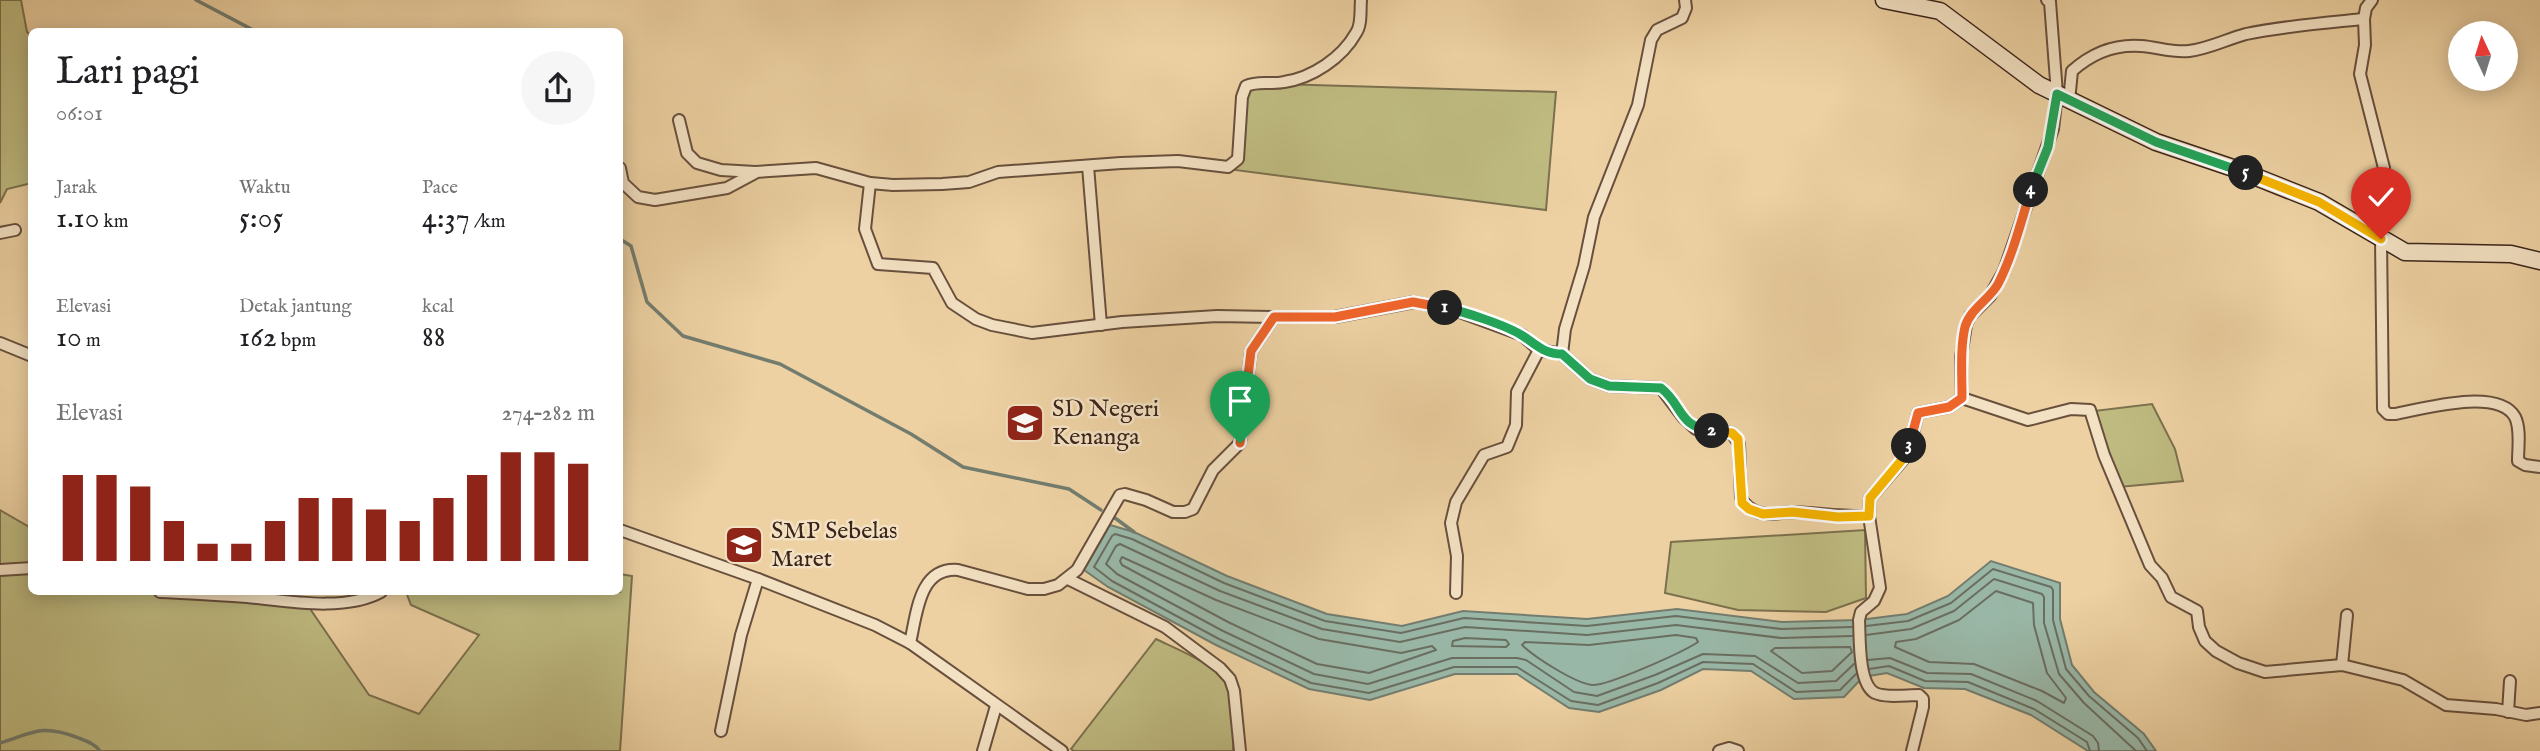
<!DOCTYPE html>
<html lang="id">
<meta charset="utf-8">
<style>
:root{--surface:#fff;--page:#f6f6f6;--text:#202124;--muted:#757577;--accent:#8f2418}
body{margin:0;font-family:"IM FELL English",serif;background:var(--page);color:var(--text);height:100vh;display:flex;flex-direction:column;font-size:26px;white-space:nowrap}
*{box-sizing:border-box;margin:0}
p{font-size:23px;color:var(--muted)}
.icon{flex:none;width:38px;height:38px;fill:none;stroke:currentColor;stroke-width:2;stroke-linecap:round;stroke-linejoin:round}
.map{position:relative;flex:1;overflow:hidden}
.sheet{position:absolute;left:28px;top:28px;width:595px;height:567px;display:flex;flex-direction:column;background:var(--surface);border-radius:10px;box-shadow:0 4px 18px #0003}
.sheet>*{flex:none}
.needle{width:46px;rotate:356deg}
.buttons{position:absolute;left:2448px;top:21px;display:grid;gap:14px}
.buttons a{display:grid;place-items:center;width:70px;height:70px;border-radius:50%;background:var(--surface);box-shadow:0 4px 18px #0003;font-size:35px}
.pin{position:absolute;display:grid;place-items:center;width:60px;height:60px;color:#fff;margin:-72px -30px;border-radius:50% 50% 50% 0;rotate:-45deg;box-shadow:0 0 7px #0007}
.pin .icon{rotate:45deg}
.km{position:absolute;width:35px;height:35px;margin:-18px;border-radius:50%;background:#222;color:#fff;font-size:19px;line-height:35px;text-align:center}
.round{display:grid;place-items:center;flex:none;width:74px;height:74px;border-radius:37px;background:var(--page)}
.summary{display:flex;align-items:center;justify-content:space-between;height:119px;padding:0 28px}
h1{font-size:38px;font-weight:600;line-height:52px}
.metrics{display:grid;grid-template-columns:repeat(3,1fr);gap:10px;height:119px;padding:7px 28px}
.metrics div{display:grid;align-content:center}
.metrics b{font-size:30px;font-weight:600}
.metrics small{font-size:19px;font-weight:400}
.metrics p{font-size:19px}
.chart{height:196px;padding:14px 28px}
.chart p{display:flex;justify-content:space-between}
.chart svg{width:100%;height:126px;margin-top:7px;stroke:var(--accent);stroke-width:6}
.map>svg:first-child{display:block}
</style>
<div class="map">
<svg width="2540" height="751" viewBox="0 0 2540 751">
<rect width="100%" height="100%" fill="#edd1a2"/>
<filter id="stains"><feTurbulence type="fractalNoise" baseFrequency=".00286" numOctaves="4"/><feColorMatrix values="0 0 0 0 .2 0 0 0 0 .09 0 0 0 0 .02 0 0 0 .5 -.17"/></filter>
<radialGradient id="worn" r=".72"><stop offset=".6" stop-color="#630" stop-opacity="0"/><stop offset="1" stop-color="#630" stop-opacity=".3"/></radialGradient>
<g fill="#beba80" stroke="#7c704e" stroke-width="2">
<path d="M 0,0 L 21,0 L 27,32 L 31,36 L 32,183 L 7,189 L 0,203 Z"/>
<path d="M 1243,83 L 1556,92 L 1546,210 L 1235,170 Z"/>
<path d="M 2152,404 L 2175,449 L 2183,481 L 2119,487 L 2094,411 Z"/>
<path d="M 0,510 L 31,528 L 32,592 L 183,592 L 304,600 L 369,695 L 419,714 L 479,635 L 411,605 L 406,592 L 620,592 L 620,574 L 632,576 L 620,751 L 0,751 Z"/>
<path d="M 1865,530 L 1866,598 L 1826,612 L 1738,610 L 1665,593 L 1671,542 Z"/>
<path d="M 1156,639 C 1174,648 1215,664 1225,681 C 1234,696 1234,734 1233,751 L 1074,751 L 1071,749 Z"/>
</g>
<path fill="#99b7a7" stroke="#737d6f" stroke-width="2" d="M 1110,525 L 1134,532 L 1227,576 L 1327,614 L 1402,626 L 1463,611 L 1587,619 L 1677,609 L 1782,622 L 1859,620 L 1907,614 L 1948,596 L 1991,561 L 2060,583 L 2060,619 L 2072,665 L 2094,692 L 2144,734 L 2156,751 L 2088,751 L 2031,715 L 1965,689 L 1924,688 L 1887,673 L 1863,677 L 1844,697 L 1794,699 L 1751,671 L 1703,669 L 1661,690 L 1599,712 L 1569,708 L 1517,674 L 1455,674 L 1370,700 L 1309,689 L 1216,645 L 1108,587 L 1084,570 Z"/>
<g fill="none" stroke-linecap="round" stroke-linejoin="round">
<g stroke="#6a6e61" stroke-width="2">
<path d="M 1122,557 L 1216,600 L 1319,639 L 1401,653 L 1432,646 L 1436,650 L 1369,673 L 1317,664 L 1228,622 L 1122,565 L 1120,561 Z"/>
<path d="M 1996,591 L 2033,603 L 2034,625 L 2047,673 L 2066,698 L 2064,703 L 2042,691 L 1974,664 L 1929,662 L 1895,647 L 1896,642 L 1916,639 L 1959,620 Z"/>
<path d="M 1866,626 L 1908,621 L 1951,603 L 1993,569 L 2051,587 L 2053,590 L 2053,620 L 2066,669 L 2089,696 L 2138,738 L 2147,751"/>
<path d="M 1852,627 L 1781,629 L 1676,616 L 1587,626 L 1464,618 L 1401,633 L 1325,621 L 1224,583 L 1132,539 L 1115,534 L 1112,536 L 1094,567 L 1112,581 L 1219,639 L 1311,683 L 1369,693 L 1454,667 L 1517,667 L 1571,701 L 1598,705 L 1658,683 L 1703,662 L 1753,664 L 1796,692 L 1840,690 L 1856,674"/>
<path d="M 1676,635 L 1696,638 L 1698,642 C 1683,652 1608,686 1592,685 C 1575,683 1534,657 1522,645 L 1525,642 L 1589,645 Z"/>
<path d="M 1866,635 L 1911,629 L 1954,611 L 1994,579 L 2042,594 L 2044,597 L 2044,623 L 2059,674 L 2084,703 L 2136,751"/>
<path d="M 1852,636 L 1781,638 L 1676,625 L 1587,635 L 1465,627 L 1400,642 L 1322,629 L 1220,591 L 1120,544 L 1116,546 L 1106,564 L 1117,574 L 1223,631 L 1314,674 L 1368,684 L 1452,658 L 1517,658 L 1526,660 L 1574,692 L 1597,696 L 1655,675 L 1703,654 L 1755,656 L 1798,683 L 1836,681 L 1854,664"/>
<path d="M 1465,638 L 1506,640 L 1509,644 L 1506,647 L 1452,646 L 1453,641 Z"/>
<path d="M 1850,647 L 1852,652 L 1832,671 L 1802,673 L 1771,651 L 1775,648 Z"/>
<path d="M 1868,660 L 1890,658 L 1927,673 L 1971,674 L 2037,701 L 2093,736 L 2098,743 L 2099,751"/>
<path d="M 1869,669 L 1889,666 L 1925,681 L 1968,682 L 2034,709 L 2087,742 L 2090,751"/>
</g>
<g stroke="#737d6f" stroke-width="3.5">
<path d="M 196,0 L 257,32"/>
<path d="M 620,239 L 631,246 L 647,302 L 683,336 L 780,364 L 911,434 L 963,467 L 1069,489 L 1101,510"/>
<path d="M 1115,518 L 1134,532"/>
<path d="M 0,743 C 33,733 41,724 76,737 C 86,741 94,743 100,751"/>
</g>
<g stroke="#68503d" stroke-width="14">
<g id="street">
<path d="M 2069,101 L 2072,71 C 2091,54 2115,44 2141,46 C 2157,47 2173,53 2189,51 C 2208,49 2227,39 2246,34 C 2284,26 2324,23 2364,19"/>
<path d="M 679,120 L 687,153 L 697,163 L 721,170 L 755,172 L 816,168 L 870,183 L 893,185 L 942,184 L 969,182 L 998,172 L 1121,163 L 1178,161 L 1228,167 L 1238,159 L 1242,97 L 1246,86 C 1259,80 1271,85 1284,82 C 1312,78 1342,58 1356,33 C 1362,25 1360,10 1361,0"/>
<path d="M 1088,166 L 1101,325"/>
<path d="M 620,168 L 623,183 L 638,197 L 655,200 L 727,188 L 755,173"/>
<path d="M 870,183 L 865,229 L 878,264 L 933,268 L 952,303 L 976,319 L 992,325 L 1032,333 L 1122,322 L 1217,316 L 1274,317"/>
<path d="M 2371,232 L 2385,200 L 2384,168 L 2360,74 L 2365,45 L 2364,19 L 2366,8 L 2372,0"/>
<path d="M 0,233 L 15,230"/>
<path d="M 2381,238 L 2383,409 L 2388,414 L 2395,414 C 2422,409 2498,387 2515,417 C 2521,429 2518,448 2518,461 L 2525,465 L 2540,467"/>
<path d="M 0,343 L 32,356"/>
<path d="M 1562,354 L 1565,329 L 1584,266 L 1594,217 L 1638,105 L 1651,40 L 1657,30 L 1682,18 L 1686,8 L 1685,0"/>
<path d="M 1962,398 L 2028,420 L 2071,409 L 2090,410 L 2104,455 L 2150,565 L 2162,578 L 2171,597 L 2197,611 L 2199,627 L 2205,641 L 2216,651 L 2238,663 L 2265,672 L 2342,665 L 2403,680 L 2446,705 L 2496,709 L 2526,715 L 2540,713"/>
<path d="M 620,530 L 758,579 L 875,625 L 910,643 L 1062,751"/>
<path d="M 0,570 L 32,568"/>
<path d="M 1068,579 L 1165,627 L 1220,668 L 1230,679 L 1234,691 L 1240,751"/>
<path d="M 160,592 C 189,593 218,595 247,597 C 287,601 345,612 381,592"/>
<path d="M 1456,593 L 1457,556 L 1451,523 L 1456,502 L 1484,455 L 1507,447 L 1516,425 L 1517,392 L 1539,350"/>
<path d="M 910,643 C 917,613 919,567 958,570 L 1028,589 L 1044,589 L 1058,585 L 1077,570 L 1120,495 L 1125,494 L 1146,500 L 1173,512 L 1185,512 L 1193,509 L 1213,470 L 1240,443 L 1251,351 L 1274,317 L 1335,317 L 1414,302 L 1454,310 L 1522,335 L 1539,350 L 1562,354 L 1590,379 L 1609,386 L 1661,388 L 1683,417 L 1696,429 L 1732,433 L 1739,444 L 1741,497 C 1744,506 1751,510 1760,513 C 1770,516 1782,512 1793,512 C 1819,513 1842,517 1869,516"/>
<path d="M 2342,665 L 2347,615"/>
<path d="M 2508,712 L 2510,681"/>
<path d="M 721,731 L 741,635 L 758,579"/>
<path d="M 983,751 L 996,706"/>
<path d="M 1719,751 L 1729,748 L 1738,751"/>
<path d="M 1912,751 L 1923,707 L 1923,699 L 1919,695 C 1906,695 1886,698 1875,693 C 1858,684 1860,638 1859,620 L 1861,612 L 1874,601 L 1880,588 L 1869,516 L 1870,498 L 1907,455 L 1918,413 L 1949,407 L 1962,398 L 1961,357 L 1966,325 L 1970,316 L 1990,296 L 2004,271 L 2053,129 L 2057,94 L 2050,2 L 2047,0"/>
</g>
</g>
<g stroke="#3b251b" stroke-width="19">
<path id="secondary" d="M 1884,0 L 1940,11 L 2039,85 L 2156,142 L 2236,169 L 2319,202 L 2405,252 L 2511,254 L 2540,261"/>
</g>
<use href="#street" stroke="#f3e1c3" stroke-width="10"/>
<use href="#secondary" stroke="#f3e1c3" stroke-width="16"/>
</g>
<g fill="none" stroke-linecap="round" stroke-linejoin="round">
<g stroke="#fff" stroke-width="14">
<path id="split-1" d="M 1240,443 L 1251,351 L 1274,317 L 1335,317 L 1413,302 L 1445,308"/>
</g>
<g stroke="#fff" stroke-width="14">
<path id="split-2" d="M 1445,308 C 1463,311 1508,326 1523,336 C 1537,345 1544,354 1562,354 L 1590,379 L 1609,386 L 1661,388 C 1683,405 1677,426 1712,431"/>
</g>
<g stroke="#fff" stroke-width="14">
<path id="split-3" d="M 1712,431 L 1732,433 L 1738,439 L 1742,503 L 1749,509 L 1763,514 L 1792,512 L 1838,517 L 1869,516 L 1870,498 L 1906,455 L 1909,446"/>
</g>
<g stroke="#fff" stroke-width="14">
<path id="split-4" d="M 1909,446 L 1918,413 L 1949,407 L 1962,398 C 1962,374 1960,349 1965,327 C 1970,309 1990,299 1998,284 C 2013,255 2021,221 2031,190"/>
</g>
<g stroke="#fff" stroke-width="14">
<path id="split-5" d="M 2031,190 L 2048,147 L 2057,94 L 2156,142 L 2246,173"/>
</g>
<g stroke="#fff" stroke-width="14">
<path id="split-6" d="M 2246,173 L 2319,202 L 2381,239"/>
</g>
<use href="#split-1" stroke="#f0652b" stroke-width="9"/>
<use href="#split-2" stroke="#22a559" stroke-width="9"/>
<use href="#split-3" stroke="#f5b400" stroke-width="9"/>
<use href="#split-4" stroke="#f0652b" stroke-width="9"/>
<use href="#split-5" stroke="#22a559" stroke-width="9"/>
<use href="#split-6" stroke="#f5b400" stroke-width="9"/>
</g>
<defs>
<g id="school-square" transform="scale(2.0125)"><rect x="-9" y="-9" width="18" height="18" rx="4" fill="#8f2418" stroke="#f3e1c3"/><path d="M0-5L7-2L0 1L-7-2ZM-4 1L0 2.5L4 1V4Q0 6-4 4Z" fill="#fff"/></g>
</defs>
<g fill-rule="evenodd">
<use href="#school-square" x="1025" y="423"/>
<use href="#school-square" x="744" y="545"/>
</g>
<g text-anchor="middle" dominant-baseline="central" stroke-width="5" stroke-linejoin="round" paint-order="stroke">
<g font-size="24" fill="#3b251b" stroke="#f3e1c3" text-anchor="start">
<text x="1052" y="409">SD Negeri<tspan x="1052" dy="28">Kenanga</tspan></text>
<text x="771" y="531">SMP Sebelas<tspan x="771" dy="28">Maret</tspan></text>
</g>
</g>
<rect width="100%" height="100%" filter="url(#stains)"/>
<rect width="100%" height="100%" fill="url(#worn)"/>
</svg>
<div class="buttons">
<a><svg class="needle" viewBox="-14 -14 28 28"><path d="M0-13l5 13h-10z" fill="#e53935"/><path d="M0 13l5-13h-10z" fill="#757577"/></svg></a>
</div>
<div class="pin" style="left:1240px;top:443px;background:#1e9e55"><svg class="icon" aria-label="arrive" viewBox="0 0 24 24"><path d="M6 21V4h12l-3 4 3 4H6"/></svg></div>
<div class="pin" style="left:2381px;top:239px;background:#d93025"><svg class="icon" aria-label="check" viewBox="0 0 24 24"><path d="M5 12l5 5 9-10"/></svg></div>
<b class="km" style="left:1445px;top:308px">1</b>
<b class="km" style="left:1712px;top:431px">2</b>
<b class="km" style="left:1909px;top:446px">3</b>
<b class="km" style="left:2031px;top:190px">4</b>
<b class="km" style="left:2246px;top:173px">5</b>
<section class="sheet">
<div class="summary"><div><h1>Lari pagi</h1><p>06:01</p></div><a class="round"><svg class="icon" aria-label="share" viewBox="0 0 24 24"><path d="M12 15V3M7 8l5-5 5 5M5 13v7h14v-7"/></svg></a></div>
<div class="metrics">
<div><p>Jarak</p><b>1.10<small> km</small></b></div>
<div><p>Waktu</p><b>5:05</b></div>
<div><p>Pace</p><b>4:37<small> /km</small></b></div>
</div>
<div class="metrics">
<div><p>Elevasi</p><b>10<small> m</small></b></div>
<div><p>Detak jantung</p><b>162<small> bpm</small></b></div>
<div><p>kcal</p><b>88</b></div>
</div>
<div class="chart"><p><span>Elevasi</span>274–282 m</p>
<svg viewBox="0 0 160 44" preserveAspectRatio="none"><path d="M5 44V14M15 44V14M25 44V18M35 44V30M45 44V38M55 44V38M65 44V30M75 44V22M85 44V22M95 44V26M105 44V30M115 44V22M125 44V14M135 44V6M145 44V6M155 44V10"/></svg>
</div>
</section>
</div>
